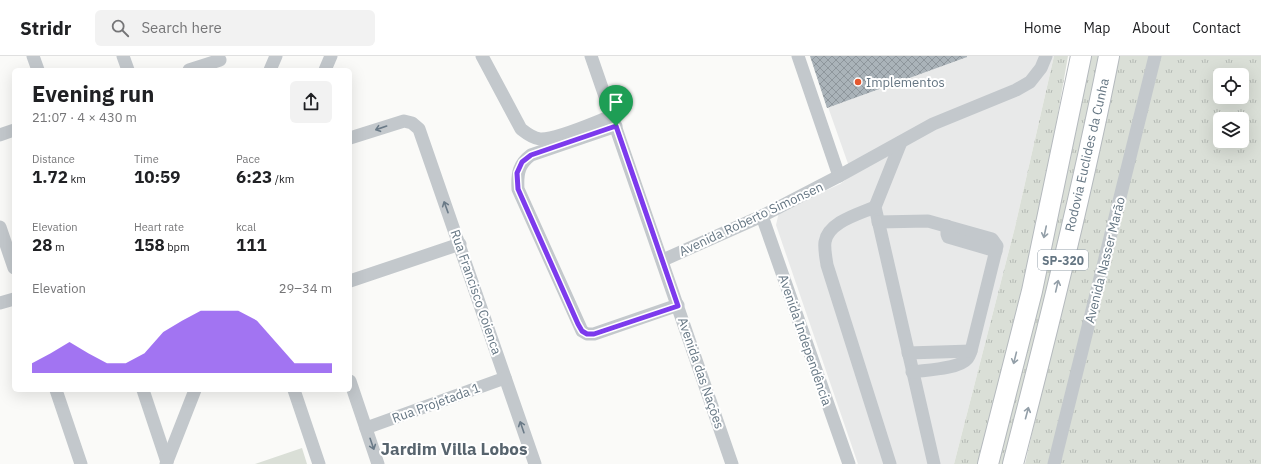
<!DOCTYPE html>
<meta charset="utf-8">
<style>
:root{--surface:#fff;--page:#f2f2f2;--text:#202124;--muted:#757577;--line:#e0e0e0;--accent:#7c3aed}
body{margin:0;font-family:"IBM Plex Sans",sans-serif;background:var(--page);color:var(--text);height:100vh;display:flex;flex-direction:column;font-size:15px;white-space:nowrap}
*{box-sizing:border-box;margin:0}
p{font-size:13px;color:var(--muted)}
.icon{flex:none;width:22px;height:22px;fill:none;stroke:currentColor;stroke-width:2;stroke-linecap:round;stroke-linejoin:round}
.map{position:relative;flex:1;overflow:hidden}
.drawer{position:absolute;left:12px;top:12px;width:340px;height:324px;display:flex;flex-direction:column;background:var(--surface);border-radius:6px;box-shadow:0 4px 16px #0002}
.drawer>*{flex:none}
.fabs{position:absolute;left:1213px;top:12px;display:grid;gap:8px}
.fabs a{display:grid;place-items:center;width:36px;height:36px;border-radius:6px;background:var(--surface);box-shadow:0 4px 16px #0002;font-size:20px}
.pin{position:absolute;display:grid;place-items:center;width:34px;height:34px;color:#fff;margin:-41px -17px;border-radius:50% 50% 50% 0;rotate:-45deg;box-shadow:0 0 4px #0007}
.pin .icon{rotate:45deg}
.round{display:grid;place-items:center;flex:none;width:42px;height:42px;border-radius:6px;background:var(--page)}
.summary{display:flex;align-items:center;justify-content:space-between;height:68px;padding:0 20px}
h1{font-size:22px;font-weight:700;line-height:30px}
.metrics{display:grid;grid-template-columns:repeat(3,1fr);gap:6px;height:68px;padding:4px 20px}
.metrics div{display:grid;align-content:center}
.metrics b{font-size:17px;font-weight:700}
.metrics small{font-size:11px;font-weight:400}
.metrics p{font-size:11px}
.chart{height:112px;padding:8px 20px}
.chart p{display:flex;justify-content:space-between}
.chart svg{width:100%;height:72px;margin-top:4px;fill:var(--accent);opacity:.7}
header{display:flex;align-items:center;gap:24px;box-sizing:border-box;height:56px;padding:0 20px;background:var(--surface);border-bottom:1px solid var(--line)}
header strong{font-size:19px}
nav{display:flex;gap:22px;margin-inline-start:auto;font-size:14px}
.search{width:280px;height:36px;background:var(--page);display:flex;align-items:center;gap:10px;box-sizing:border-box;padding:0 14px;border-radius:6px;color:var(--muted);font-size:15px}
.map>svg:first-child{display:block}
</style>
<header>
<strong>Stridr</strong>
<div class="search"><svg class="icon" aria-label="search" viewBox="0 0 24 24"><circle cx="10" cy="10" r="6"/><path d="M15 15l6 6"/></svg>Search here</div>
<nav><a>Home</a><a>Map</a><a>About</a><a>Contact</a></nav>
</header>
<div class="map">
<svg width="1261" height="408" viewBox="0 0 1261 408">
<defs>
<pattern id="grass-tufts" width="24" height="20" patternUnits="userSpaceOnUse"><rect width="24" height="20" fill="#dadfd7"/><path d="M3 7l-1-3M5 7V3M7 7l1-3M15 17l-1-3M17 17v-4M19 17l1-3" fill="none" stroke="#b4b9b4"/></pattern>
<pattern id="building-cross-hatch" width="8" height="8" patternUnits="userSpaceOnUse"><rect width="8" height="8" fill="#aab3b9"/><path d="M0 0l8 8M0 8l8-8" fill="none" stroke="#8e969c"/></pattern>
</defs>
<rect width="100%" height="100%" fill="#fafaf8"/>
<path fill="#e8e9e9" d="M 810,0 L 1054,0 L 1015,171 L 954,408 L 858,408 L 776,169 L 779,156 L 840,128 L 852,119 Z"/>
<g fill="url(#grass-tufts)" fill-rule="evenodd">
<path d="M 1054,0 L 1068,0 L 1042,149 L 979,408 L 954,408 L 1015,171 Z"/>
<path d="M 1085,0 L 1104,0 L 1009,408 L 995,408 Z"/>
<path d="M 1120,0 L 1152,0 L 1049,408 L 1025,408 L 1106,53 Z"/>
<path d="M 1160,0 L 1261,0 L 1261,408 L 1059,408 ZM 1220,19 L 1242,19 L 1242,41 L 1220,41 ZM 1220,63 L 1242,63 L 1242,85 L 1220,85 Z"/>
</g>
<path fill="#dadfd7" d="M 302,392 L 307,408 L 255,408 Z"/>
<path fill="url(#building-cross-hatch)" d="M 810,0 L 967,0 L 967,1 L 827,52 Z"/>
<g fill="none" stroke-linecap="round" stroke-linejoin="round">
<g stroke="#b4b9bd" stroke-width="22">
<g id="highway">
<path d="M 988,408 L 1032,235 L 1081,0"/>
<path d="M 1013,408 C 1048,273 1082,137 1109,0"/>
</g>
</g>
<g stroke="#c3c8cc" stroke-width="13">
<path d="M 33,0 L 38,14"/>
<path d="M 123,0 L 128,14"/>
<path d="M 482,0 L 521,73 C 526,77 532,82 540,83 C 557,84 595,66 612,60"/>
<path d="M 591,0 L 732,408"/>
<path d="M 798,0 L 839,120"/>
<path d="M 189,14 L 220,4"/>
<path d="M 270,14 L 276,0"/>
<path d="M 325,14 L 331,0"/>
<path d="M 616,70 L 531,99 C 519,108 517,117 518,133 L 582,275 L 587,278 L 594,278 L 678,249"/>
<path d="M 0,79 L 14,74"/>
<path d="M 350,82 L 404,65 L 412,67 L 419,73 L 535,408"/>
<path d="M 901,86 L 875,151 L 934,408"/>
<path d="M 875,151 C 859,158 828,166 825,186 C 824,193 826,202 827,209 L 890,408"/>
<path d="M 762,160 L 849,408"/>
<path d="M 878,166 L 928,165 L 992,183 L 997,190 L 971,295 C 970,298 969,301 967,303 C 959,313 925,314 912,316"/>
<path d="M 947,170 L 947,178 L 948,181 L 996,195"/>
<path d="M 0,171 L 14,212"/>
<path d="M 663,204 L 762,160 L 839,120 L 933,68 L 1016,34 L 1030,26 L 1041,12 L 1046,0"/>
<path d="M 350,225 L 460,188"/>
<path d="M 0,247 L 14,243"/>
<path d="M 908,297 L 971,295"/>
<path d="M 350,325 L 378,408"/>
<path d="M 56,334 L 81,408"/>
<path d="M 143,334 L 167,406"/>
<path d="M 294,334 L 319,408"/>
<path d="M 366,372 L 505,322"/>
<path d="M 166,408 L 195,334"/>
<path d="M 1054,408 L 1155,0"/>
</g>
<use href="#highway" stroke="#fff" stroke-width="20"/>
</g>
<defs><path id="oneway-shaft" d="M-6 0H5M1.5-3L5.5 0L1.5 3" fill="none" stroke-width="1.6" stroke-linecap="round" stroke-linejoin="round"/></defs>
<g stroke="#6a7a87">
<use href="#oneway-shaft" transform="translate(381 72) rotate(161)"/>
<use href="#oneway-shaft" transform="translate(446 151) rotate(-110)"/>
<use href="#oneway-shaft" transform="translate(522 371) rotate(-109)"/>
<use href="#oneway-shaft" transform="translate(372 388) rotate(71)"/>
</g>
<g stroke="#939fa8">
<use href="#oneway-shaft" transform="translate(1045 176) rotate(102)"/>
<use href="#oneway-shaft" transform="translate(1057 230) rotate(-77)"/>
<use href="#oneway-shaft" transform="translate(1015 302) rotate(104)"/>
<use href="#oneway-shaft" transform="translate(1027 357) rotate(-75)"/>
</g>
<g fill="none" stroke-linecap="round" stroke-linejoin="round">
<g stroke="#fff" stroke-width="8">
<path id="route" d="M 616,70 L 678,250 L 594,278 L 587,278 L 582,275 L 578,268 L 518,133 L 517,117 L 522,106 L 531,99 Z"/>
</g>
<use href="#route" stroke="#7c3aed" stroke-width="5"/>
</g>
<circle fill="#e4572e" stroke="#fff" stroke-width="1.5" cx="858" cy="26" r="4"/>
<g text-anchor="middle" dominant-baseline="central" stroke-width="4" stroke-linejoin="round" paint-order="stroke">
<rect fill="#fff" stroke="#939fa8" stroke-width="1" x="1038" y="194" width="50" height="20" rx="3"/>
<g font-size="12" font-weight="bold" fill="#657683">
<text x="1063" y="204">SP-320</text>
</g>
<g font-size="13" fill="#657683" stroke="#fff" text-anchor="start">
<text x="866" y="26">Implementos</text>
</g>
<g font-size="13" fill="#657683" stroke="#fff">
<text transform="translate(1087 99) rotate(-77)">Rodovia Euclides da Cunha</text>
<text transform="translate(751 163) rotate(-25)">Avenida Roberto Simonsen</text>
<text transform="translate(1105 204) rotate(-76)">Avenida Nasser Marão</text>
<text transform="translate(476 236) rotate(71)">Rua Francisco Coienca</text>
<text transform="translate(805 284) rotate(71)">Avenida Independência</text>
<text transform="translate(701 317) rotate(71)">Avenida das Nações</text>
<text transform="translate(436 347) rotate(-20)">Rua Projetada 1</text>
</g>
<g font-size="17" font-weight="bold" fill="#57646e" stroke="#fff">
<text x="454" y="393">Jardim Villa Lobos</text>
</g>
</g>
</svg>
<div class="fabs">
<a><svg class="icon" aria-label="locate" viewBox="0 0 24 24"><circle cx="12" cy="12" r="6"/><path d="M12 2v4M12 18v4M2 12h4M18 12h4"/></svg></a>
<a><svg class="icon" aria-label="layers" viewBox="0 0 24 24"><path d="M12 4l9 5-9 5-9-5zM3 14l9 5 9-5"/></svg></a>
</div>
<div class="pin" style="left:616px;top:70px;background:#1e9e55"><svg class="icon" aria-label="arrive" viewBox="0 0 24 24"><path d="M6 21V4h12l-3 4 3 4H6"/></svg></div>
<section class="drawer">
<div class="summary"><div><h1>Evening run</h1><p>21:07 · 4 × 430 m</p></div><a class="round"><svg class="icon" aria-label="share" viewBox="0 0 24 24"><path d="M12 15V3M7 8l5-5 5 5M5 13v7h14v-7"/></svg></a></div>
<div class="metrics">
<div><p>Distance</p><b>1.72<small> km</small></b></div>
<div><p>Time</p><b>10:59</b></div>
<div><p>Pace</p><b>6:23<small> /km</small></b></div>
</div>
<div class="metrics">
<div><p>Elevation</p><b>28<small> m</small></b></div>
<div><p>Heart rate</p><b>158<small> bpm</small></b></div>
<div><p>kcal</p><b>111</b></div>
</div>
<div class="chart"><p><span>Elevation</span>29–34 m</p>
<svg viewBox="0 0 160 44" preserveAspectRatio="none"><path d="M0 44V38L10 32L20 25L30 32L40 38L50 38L60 32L70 19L80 12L90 6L100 6L110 6L120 12L130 25L140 38L150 38L160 38V44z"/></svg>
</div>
</section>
</div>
